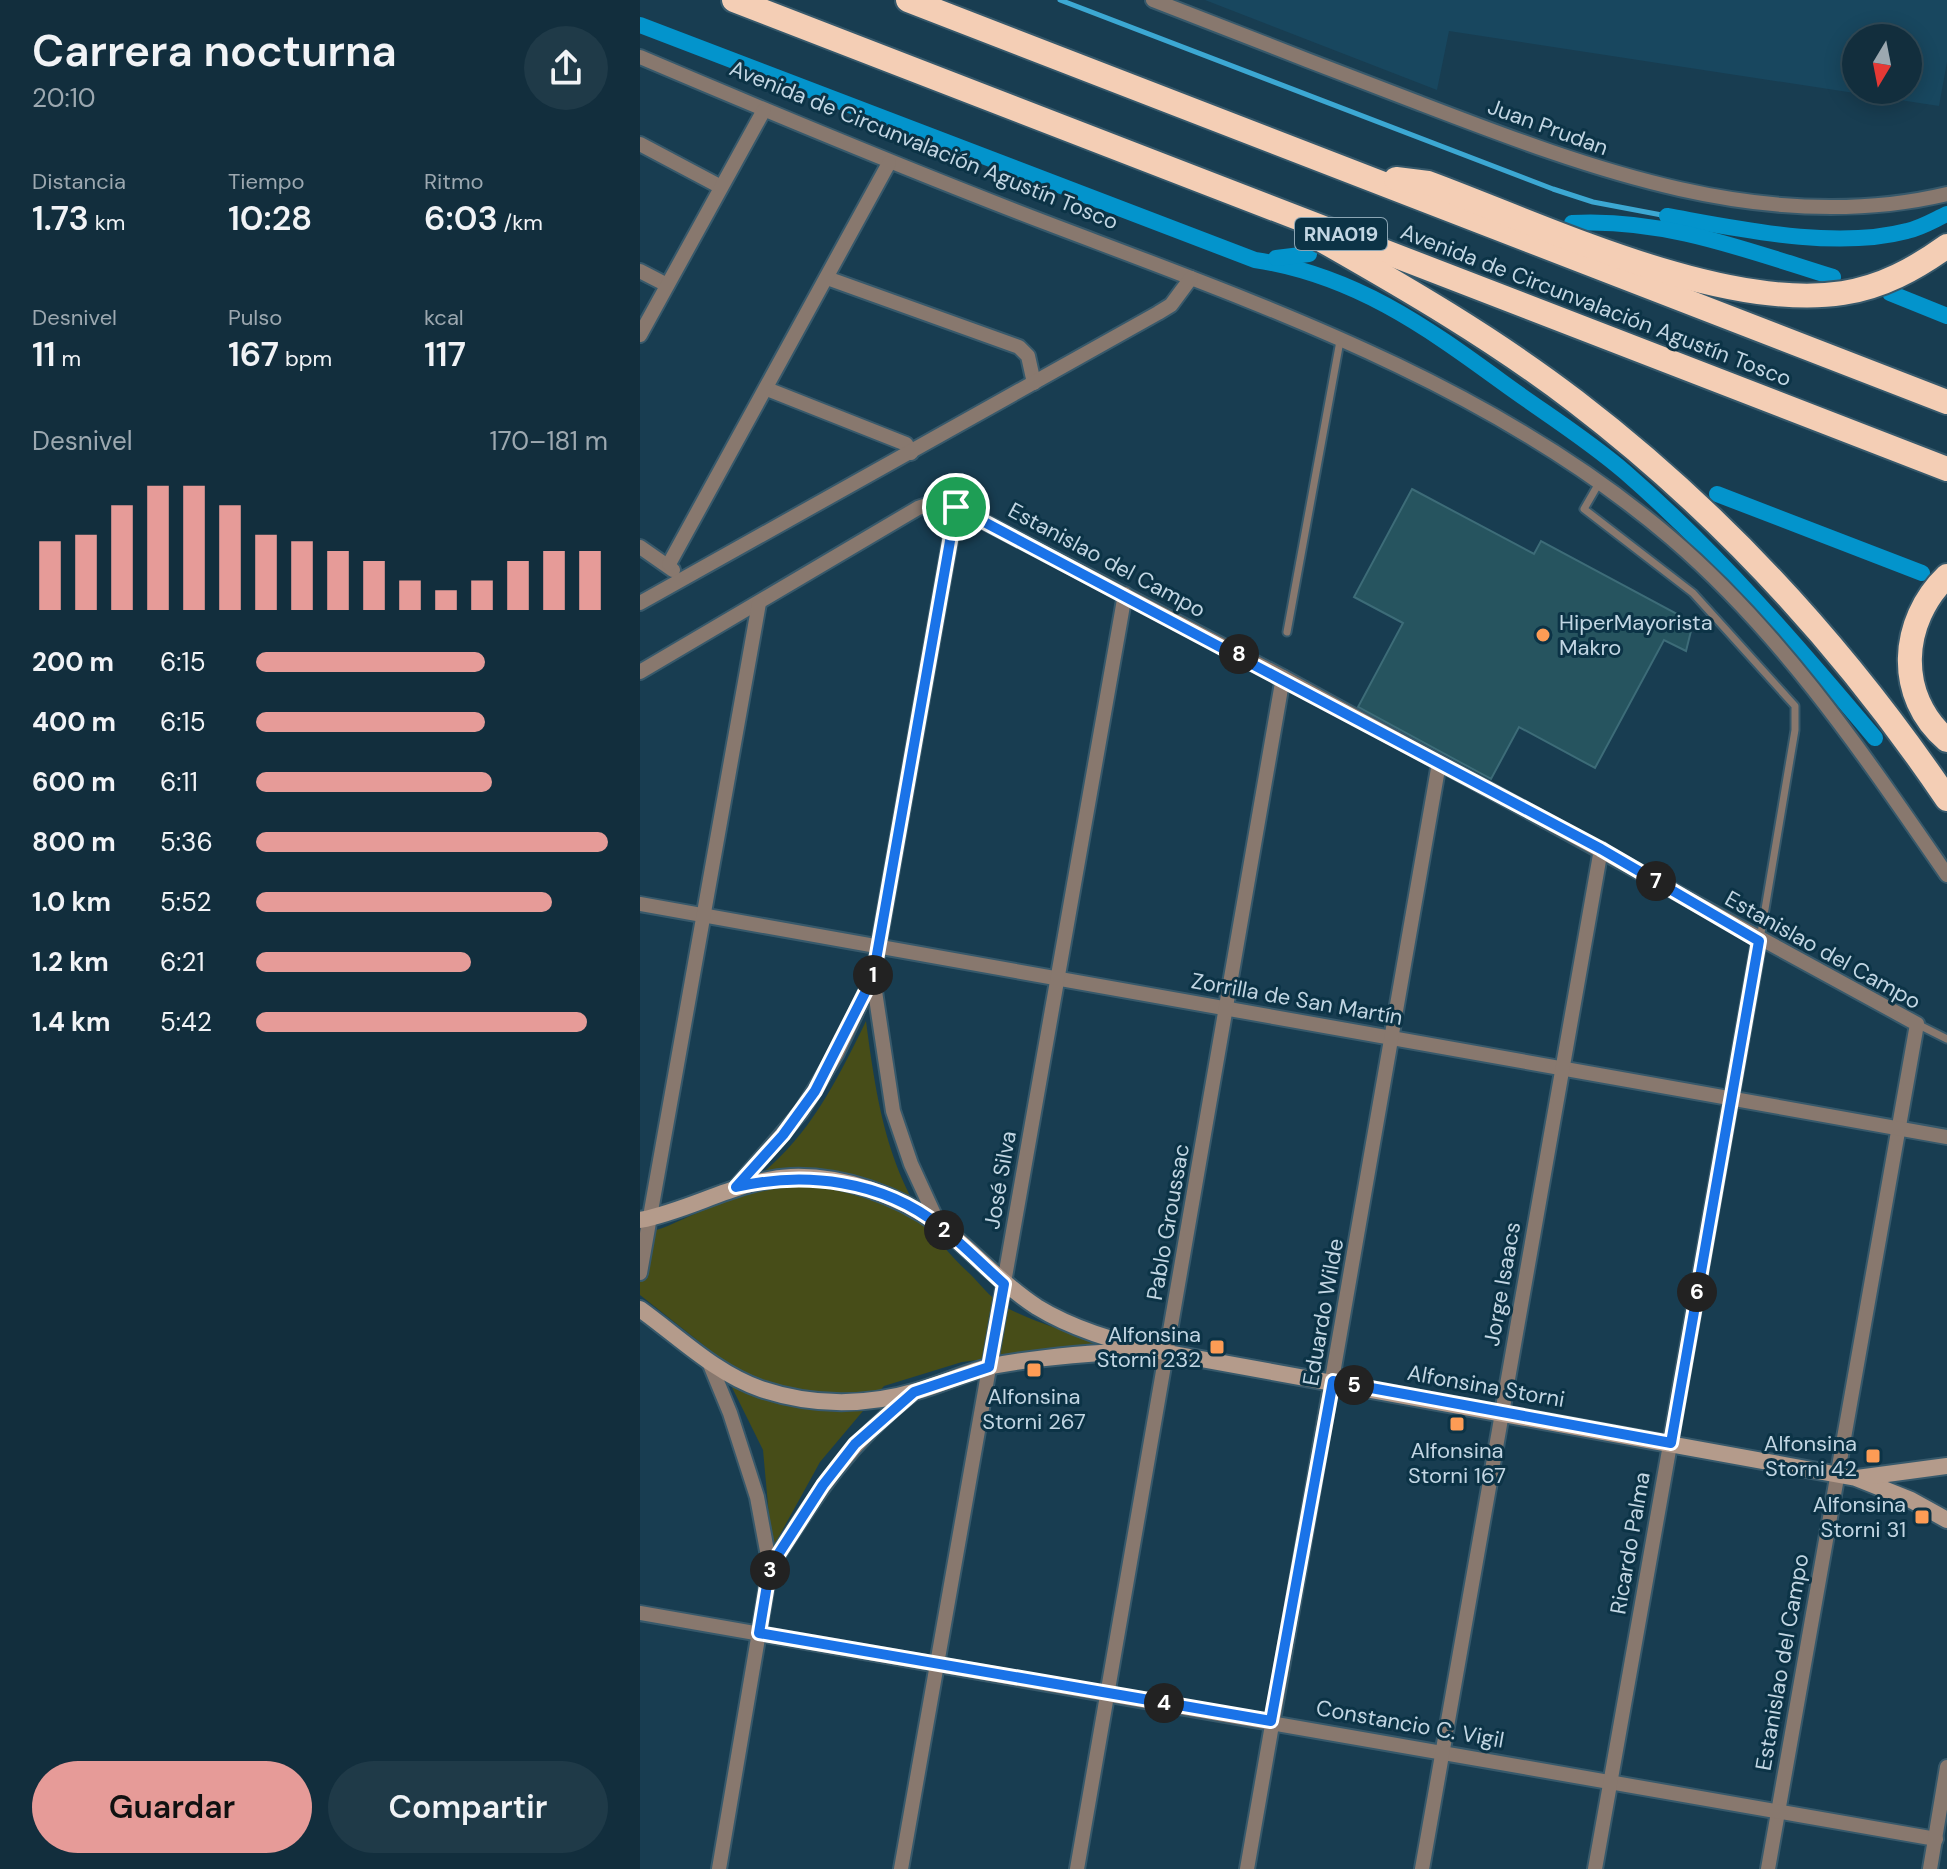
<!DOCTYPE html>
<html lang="es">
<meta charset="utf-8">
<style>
:root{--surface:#122e3d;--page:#1f3a48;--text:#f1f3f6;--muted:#9ca8b0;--line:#314a57;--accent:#e69b98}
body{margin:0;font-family:"DM Sans",sans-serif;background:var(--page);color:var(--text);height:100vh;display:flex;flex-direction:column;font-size:30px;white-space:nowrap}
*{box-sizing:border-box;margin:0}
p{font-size:26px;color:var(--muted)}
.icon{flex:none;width:44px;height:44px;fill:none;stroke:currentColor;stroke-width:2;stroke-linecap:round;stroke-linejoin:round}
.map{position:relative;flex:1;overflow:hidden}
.details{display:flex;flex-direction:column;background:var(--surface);width:640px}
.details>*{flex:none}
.needle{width:52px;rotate:190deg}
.fabs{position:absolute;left:1202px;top:24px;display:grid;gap:16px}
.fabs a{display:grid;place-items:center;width:80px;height:80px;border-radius:50%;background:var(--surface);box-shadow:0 4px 20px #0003,0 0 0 2px var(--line);font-size:40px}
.pin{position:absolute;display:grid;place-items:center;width:68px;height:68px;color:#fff;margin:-34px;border:4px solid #fff;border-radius:50%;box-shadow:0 2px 8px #0007}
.km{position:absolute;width:40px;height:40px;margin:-20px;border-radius:50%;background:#222;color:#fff;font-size:22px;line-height:40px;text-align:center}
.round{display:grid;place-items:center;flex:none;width:84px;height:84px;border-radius:42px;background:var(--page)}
.overview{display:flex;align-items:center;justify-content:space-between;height:136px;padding:0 32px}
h1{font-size:44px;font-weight:600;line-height:60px}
.metrics{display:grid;grid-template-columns:repeat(3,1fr);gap:12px;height:136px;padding:8px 32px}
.metrics div{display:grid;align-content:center}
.metrics b{font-size:34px;font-weight:600}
.metrics small{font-size:22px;font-weight:400}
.metrics p{font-size:22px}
.chart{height:224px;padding:16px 32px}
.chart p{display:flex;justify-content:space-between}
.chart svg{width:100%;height:144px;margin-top:8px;stroke:var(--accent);stroke-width:6}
.primary-button{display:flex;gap:16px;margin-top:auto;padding:16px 32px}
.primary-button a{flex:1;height:92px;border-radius:48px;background:var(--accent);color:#111;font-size:32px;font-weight:600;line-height:92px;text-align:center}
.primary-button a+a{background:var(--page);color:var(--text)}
ul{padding:0 32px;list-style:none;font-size:26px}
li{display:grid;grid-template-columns:128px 96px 1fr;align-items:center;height:60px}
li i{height:20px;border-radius:10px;background:var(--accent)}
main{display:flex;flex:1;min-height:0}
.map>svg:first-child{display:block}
</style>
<main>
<section class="details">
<div class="overview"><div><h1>Carrera nocturna</h1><p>20:10</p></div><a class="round"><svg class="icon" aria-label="share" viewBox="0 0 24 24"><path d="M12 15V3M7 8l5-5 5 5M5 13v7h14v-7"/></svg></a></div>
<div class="metrics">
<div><p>Distancia</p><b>1.73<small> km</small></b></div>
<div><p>Tiempo</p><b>10:28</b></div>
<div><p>Ritmo</p><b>6:03<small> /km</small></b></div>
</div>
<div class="metrics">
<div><p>Desnivel</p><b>11<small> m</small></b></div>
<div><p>Pulso</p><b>167<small> bpm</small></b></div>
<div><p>kcal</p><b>117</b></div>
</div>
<div class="chart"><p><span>Desnivel</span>170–181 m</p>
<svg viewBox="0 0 160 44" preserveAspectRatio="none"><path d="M5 44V23M15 44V21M25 44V12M35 44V6M45 44V6M55 44V12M65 44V21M75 44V23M85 44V26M95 44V29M105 44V35M115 44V38M125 44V35M135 44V29M145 44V26M155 44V26"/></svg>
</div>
<ul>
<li><b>200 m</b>6:15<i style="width:65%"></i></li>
<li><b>400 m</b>6:15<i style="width:65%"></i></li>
<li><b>600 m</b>6:11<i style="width:67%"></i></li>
<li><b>800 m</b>5:36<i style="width:100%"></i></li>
<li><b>1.0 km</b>5:52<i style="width:84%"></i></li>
<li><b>1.2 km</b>6:21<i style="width:61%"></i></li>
<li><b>1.4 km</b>5:42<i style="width:94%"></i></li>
</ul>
<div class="primary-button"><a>Guardar</a><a>Compartir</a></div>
</section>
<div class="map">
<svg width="1307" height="1869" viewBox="0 0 1307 1869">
<rect width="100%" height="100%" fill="#183d51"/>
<path fill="#18475f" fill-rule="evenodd" d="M 565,0 L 1307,0 L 1307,62 L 1299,106 L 809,31 L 797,90 ZM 1216,38 L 1268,38 L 1268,90 L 1216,90 Z"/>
<path fill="#474d18" d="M 226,1021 C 239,1121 253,1202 330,1274 C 340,1284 349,1296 361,1304 C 383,1319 435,1334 463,1344 L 322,1362 L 244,1386 L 180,1462 L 132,1549 L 123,1450 L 76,1355 L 0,1295 L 0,1234 C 20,1231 38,1221 57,1213 C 149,1172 184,1108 226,1021 Z"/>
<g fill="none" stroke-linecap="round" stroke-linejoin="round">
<path stroke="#3ca8d3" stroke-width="5" d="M 420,0 L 913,189 L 953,202 L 1027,216"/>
<g stroke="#0394cc" stroke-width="16">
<path d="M 0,25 L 615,260 C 713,275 784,325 862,382 C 903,412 947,439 985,472 C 1077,552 1157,645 1235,738"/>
<path d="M 1027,216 C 1100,229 1195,250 1267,231 C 1281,228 1294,220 1307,214"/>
<path d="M 932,223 C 1024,218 1106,250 1193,277"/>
<path d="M 636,258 L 669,254"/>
<path d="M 1250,293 L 1307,316"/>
<path d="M 1077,494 L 1282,573"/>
</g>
</g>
<path fill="#26545f" stroke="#3d6c78" stroke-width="2" d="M 772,489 L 894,554 L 901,541 L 1039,615 L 1051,631 L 1046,651 L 1024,640 L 955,768 L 879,727 L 851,779 L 718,707 L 763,623 L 714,597 Z"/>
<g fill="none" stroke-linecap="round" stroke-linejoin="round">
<g stroke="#37596b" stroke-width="11">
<g id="lane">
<path d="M 959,483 L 944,509 L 1053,593 L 1155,706 L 1155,730 L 1120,939"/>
<path d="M 647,632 L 700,341"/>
<path d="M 1277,1024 L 1307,1039"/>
</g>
</g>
<g stroke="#37596b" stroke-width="18">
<g id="street">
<path d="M 513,0 C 602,35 690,69 779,103 C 946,167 1126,237 1307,194"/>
<path d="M 0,57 C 134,114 268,170 404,222 C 622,305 851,384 1031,538 C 1143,634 1224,755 1307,875"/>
<path d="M 0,144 L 81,187"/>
<path d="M 0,271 L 27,285"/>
<path d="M 187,278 L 379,347 L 388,356 L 394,383"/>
<path d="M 0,335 L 124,110"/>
<path d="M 127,389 L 266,444 L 271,453"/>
<path d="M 0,547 L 33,570"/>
<path d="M 29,564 L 249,163"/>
<path d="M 0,603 L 518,313 L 531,305 L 551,278"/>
<path d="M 0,672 L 278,508 L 293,503 L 316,507 L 643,677 L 1277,1024 L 1128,1869"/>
<path d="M 0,904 L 1307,1137"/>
<path d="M 233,978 L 253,1111 L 271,1164 L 299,1225"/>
<path d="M 96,1187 L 161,1112 L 197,1053 L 233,977 L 316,507"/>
<path d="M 0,1273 L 119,603"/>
<path d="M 69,1362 L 90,1413 L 117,1497 L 130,1567 L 79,1869"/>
<path d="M 130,1567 C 175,1497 206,1446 273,1393"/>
<path d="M 0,1613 L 1296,1839"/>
<path d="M 261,1869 L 485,594"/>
<path d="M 437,1869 L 643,677"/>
<path d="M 607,1869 L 799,763"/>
<path d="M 782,1869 L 961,849"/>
<path d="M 955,1869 L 1119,941"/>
<path d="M 1290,1869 L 1307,1767"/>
</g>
</g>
<g stroke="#37596b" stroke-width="20">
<g id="secondary">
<path d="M 0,1220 C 52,1210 97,1180 151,1177 C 201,1175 259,1195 299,1225 C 333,1251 360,1283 397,1307 C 436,1331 483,1344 528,1353 L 1216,1478 L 1271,1500 L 1307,1520"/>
<path d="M 0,1309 C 39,1337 75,1373 121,1389 C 172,1406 226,1406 277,1391 C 302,1384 327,1372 352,1366 C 400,1357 449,1353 497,1351"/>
<path d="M 1217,1478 L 1307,1466"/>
</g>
</g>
<g stroke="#37596b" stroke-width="28">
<g id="highway">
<path d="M 94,0 L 1307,469"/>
<path d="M 268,0 L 1307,402"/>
<path d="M 756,179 L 788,183 C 902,225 1082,312 1203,293 C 1242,287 1275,269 1307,246"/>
<path d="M 678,238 C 766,288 854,339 935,401 C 1080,512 1204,647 1307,799"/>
<path d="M 1307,576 C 1260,621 1255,696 1307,740"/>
</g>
</g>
<use href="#lane" stroke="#88786e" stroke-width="7"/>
<use href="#street" stroke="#88786e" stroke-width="14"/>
<use href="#secondary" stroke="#b49b8b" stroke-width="16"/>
<use href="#highway" stroke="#f4ceb5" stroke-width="24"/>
</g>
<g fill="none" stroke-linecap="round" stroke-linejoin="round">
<g stroke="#fff" stroke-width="16">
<path id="route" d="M 316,507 L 961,849 L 1119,941 L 1031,1443 L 693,1381 L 631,1721 L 119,1633 L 130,1567 L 183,1485 L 215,1444 L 274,1392 L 349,1367 L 364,1284 C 343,1265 322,1244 300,1226 C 242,1180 165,1171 96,1187 L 143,1135 L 175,1091 L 233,977 Z"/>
</g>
<use href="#route" stroke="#1a73e8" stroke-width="10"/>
</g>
<g fill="#fd9c55" stroke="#0c3346" stroke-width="3">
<circle cx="903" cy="635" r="8"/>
<rect x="569" y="1339" width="16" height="16" rx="4"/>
<rect x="386" y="1362" width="16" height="16" rx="4"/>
<rect x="809" y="1416" width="16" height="16" rx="4"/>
<rect x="1225" y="1448" width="16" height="16" rx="4"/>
<rect x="1274" y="1509" width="16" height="16" rx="4"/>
</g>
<g text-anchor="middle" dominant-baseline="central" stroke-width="6" stroke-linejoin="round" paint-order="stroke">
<rect fill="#0c3346" stroke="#8ba5b4" stroke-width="2" x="655" y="218" width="92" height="32" rx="6"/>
<g font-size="20" font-weight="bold" fill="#c2d6e3">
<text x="701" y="234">RNA019</text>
</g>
<g font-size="22" fill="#c2d6e3" stroke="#0c3346">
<text transform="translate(908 127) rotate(20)">Juan Prudan</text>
<text transform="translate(284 145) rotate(22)">Avenida de Circunvalación Agustín Tosco</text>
<text transform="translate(956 305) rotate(21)">Avenida de Circunvalación Agustín Tosco</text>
<text transform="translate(467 560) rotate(28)">Estanislao del Campo</text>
<text transform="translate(1183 950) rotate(29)">Estanislao del Campo</text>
<text transform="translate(657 999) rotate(10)">Zorrilla de San Martín</text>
<text transform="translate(360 1180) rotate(-80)">José Silva</text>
<text transform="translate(528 1222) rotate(-80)">Pablo Groussac</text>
<text transform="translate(862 1284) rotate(-80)">Jorge Isaacs</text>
<text transform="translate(683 1312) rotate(-80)">Eduardo Wilde</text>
<text transform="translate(846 1386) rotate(10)">Alfonsina Storni</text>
<text transform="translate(990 1543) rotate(-80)">Ricardo Palma</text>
<text transform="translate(1142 1662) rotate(-80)">Estanislao del Campo</text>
<text transform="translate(770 1724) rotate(10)">Constancio C. Vigil</text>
</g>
<g font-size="22" fill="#c2d6e3" stroke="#0c3346" text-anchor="end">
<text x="919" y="622" text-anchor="start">HiperMayorista<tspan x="919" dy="25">Makro</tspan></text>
<text x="561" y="1334">Alfonsina<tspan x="561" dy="25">Storni 232</tspan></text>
<text x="394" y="1396" text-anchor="middle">Alfonsina<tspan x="394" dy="25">Storni 267</tspan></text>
<text x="1217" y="1443">Alfonsina<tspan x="1217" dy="25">Storni 42</tspan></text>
<text x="817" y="1450" text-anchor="middle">Alfonsina<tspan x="817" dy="25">Storni 167</tspan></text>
<text x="1266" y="1504">Alfonsina<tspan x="1266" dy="25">Storni 31</tspan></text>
</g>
</g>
</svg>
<div class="fabs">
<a><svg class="needle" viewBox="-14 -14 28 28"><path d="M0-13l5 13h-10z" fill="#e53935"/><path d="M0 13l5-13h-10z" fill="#9ca8b0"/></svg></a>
</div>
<div class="pin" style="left:316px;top:507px;background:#1e9e55"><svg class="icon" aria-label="arrive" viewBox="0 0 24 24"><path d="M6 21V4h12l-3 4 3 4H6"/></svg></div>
<b class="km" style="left:233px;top:975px">1</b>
<b class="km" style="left:304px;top:1230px">2</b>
<b class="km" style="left:130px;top:1570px">3</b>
<b class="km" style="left:524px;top:1703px">4</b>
<b class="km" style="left:714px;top:1385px">5</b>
<b class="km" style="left:1057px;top:1292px">6</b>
<b class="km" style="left:1016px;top:881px">7</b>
<b class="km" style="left:599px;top:654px">8</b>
</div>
</main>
